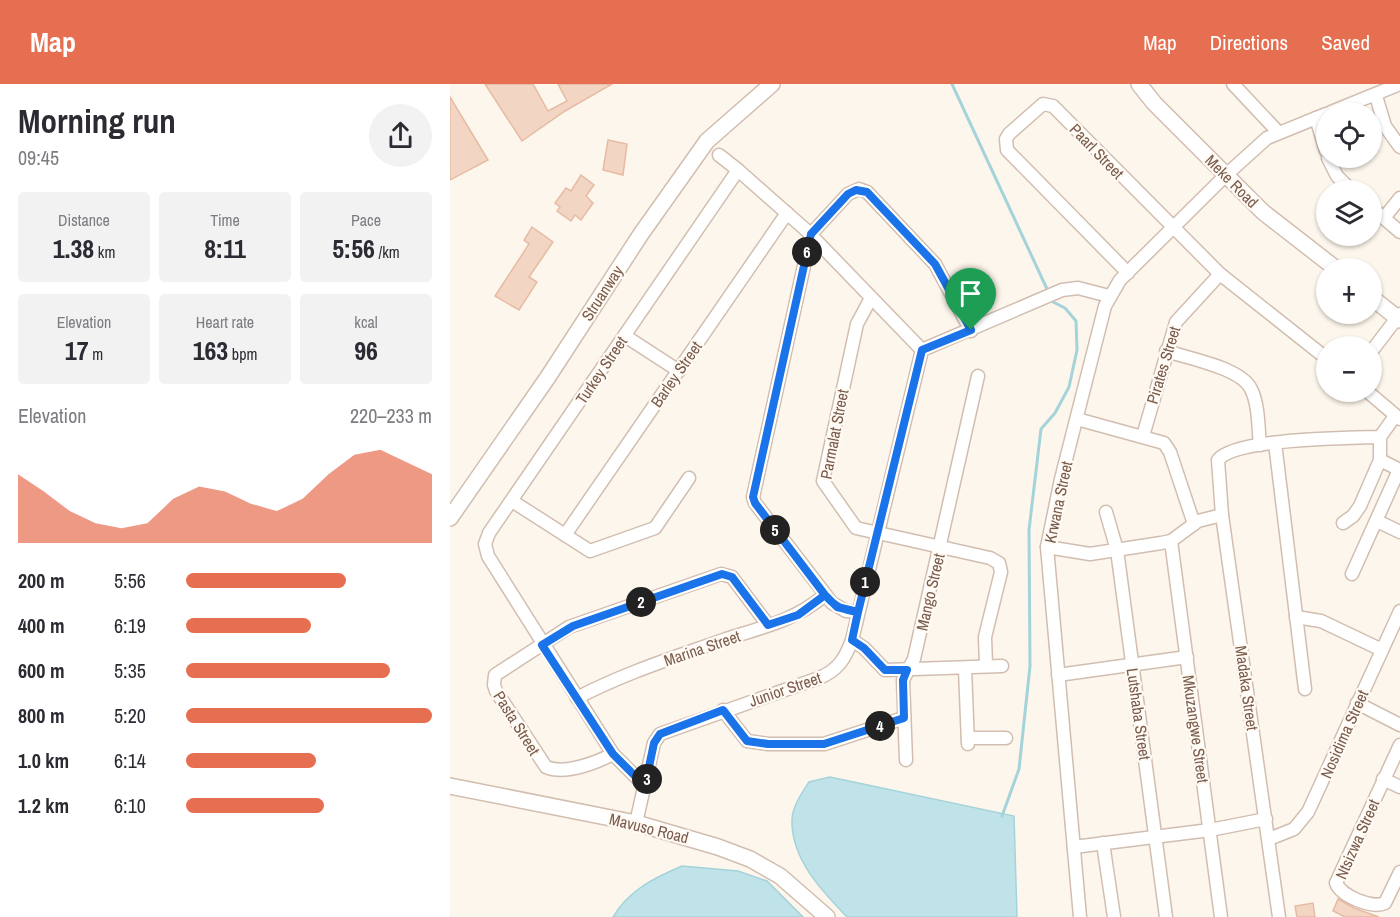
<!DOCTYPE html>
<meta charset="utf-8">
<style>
:root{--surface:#fff;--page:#f2f2f3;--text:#2b2b33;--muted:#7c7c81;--accent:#e76f51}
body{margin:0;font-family:"Archivo Narrow",sans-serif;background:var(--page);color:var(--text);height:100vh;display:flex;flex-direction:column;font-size:22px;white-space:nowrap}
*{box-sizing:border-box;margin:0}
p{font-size:20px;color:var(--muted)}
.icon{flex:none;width:33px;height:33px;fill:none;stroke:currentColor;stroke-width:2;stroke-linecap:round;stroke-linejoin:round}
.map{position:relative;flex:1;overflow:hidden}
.details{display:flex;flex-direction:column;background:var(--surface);width:450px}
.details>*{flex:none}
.tools{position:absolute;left:866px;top:18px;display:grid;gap:12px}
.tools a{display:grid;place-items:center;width:66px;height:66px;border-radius:50%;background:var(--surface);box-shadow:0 2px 4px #0004;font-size:30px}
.pin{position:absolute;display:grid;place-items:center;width:51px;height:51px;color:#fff;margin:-62px -26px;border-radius:50% 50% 50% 0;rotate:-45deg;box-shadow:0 0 6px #0007}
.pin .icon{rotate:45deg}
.km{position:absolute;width:30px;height:30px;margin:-15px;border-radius:50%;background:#222;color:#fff;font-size:16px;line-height:30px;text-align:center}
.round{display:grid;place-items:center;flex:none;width:63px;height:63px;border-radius:32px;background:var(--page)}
.overview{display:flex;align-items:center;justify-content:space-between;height:102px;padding:0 18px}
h1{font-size:33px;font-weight:800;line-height:45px}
.stats{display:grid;grid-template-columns:repeat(3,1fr);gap:9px;height:102px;padding:6px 18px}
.stats div{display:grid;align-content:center;border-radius:6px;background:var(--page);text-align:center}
.stats b{font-size:26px;font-weight:800}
.stats small{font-size:16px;font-weight:400}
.stats p{font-size:16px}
.chart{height:168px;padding:12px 18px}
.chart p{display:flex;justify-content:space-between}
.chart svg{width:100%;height:108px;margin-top:6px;fill:var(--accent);opacity:.7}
ul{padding:0 18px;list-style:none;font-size:20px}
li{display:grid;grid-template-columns:96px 72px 1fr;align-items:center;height:45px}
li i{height:15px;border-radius:8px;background:var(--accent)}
header{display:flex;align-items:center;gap:36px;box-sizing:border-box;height:84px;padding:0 30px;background:var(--accent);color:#fff}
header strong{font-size:28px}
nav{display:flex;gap:33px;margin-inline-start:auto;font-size:21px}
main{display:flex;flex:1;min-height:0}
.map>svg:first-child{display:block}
</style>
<header>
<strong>Map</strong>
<nav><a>Map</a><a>Directions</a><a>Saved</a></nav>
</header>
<main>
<section class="details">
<div class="overview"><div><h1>Morning run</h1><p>09:45</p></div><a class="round"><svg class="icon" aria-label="share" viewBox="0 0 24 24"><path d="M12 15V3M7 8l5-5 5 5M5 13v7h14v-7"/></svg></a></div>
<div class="stats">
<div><p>Distance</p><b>1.38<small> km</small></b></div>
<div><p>Time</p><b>8:11</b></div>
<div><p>Pace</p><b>5:56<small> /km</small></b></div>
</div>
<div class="stats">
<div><p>Elevation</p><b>17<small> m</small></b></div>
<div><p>Heart rate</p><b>163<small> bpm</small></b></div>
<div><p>kcal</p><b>96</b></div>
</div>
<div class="chart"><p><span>Elevation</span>220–233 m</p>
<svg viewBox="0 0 160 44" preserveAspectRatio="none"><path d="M0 44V16L10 23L20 31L30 36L40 38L50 36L60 26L70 21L80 23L90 28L100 31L110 26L120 16L130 8L140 6L150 11L160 16V44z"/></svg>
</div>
<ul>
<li><b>200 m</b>5:56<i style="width:65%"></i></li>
<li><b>400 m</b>6:19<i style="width:51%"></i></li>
<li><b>600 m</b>5:35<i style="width:83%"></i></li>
<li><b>800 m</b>5:20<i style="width:100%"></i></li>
<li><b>1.0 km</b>6:14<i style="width:53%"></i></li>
<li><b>1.2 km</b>6:10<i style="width:56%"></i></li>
</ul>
</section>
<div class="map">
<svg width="950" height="833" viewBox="0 0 950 833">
<rect width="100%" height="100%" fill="#fdf6ec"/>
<g fill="#bfe3e8" stroke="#a5d3da" stroke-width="1.5">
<path d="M 380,693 L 564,732 L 567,833 L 397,833 C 372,807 341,775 342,736 C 342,723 352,709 359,698 Z"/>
<path d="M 232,782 L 288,787 L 317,797 L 353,833 L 163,833 C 179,806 204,794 232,782 Z"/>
</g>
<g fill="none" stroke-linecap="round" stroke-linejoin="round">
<g stroke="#a5d3da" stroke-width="3">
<path d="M 502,0 L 597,205"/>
<path d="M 552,732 L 569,685 L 580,582 L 579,446 L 591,345 L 605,329 L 619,303 L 627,266 L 626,237 L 615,224 L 603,218"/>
</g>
</g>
<g fill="#f3d5c3" stroke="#e6bba3" stroke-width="1.5">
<path d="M 35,0 L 83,0 L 98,27 L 117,17 L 108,0 L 162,0 L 115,27 L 72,57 Z"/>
<path d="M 0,13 L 38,76 L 0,96 Z"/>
<path d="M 158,56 L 177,60 L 173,91 L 153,86 Z"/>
<path d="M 131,91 L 144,101 L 136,112 L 143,119 L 131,136 L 125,131 L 121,137 L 107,127 L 110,123 L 105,119 L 116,104 L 121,107 Z"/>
<path d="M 82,143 L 103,158 L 79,193 L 87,198 L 69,226 L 45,212 L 79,160 L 74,156 Z"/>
<path d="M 888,815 L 904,824 L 929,833 L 895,833 L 883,827 Z"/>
<path d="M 863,819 L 865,833 L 847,833 L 845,822 Z"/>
</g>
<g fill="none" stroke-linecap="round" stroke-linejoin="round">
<g stroke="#d1beb0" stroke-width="15">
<g id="minor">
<path d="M 783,0 L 828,48"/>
<path d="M 926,12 L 935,42 L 950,63"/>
<path d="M 881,28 L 950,0"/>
<path d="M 866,34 L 876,67"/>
<path d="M 269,71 L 288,86"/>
<path d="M 878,74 L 887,92 L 901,106"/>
<path d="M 921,123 L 950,148"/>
<path d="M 934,134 L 950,114"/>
<path d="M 678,189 L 557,66 L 556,55 L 559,50 L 593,20 L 603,22 L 770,190 L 876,274"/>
<path d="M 421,214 L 407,240 L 373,397 L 406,444 L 540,474 L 549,479 L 551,488 L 535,553 L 536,581"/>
<path d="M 175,252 L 229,287"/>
<path d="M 716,267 C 738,274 791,284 801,305 C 809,321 808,343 810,361"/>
<path d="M 921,268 L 950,230"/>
<path d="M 918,308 L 950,335"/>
<path d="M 627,335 L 714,359 L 720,368 L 744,440"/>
<path d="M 693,352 L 726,238 L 770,190"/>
<path d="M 825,359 L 855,605"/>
<path d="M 62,417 L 140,467 L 205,444 L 239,394"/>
<path d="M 656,428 L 667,466 L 716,833"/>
<path d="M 927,437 L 950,448"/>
<path d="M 893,439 L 903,432 L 910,422 L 930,376 L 930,353 L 945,332"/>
<path d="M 115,451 L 337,129"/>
<path d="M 721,457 L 771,833"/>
<path d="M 597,463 L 640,470 L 711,459 L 721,457 L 748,437 L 772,431"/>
<path d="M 902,490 L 948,388 L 946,384 L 930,376"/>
<path d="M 408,528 L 396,527 L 382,519 L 305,419 L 303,413 L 361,150 L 398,110 L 409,105 L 417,108 L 485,180 L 521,247"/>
<path d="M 846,533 L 871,537 L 932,566"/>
<path d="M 402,556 L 414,564 L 435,586 L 552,582"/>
<path d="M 515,585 L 518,660"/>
<path d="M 608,591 L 737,573"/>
<path d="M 127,614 C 174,589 226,573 276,555 C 313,543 344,537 375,511"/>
<path d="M 907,619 L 950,641"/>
<path d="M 273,626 L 297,657 L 318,660 L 374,660 L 454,634"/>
<path d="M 518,654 L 556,654"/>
<path d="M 950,661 L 886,799 C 891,812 922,825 935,819 L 950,788"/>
<path d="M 163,670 C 145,679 115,691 96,683 L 46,607 L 44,601 L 45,591 L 119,543 L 271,490 L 282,493 L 318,541"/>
<path d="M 456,676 L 453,596 L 464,575 L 528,292"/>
<path d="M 933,695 L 950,703"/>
<path d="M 195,702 L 163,670 L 38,472 L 35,460 L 39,449 L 288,86 L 356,146 L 472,266"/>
<path d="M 186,739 L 204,659 L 210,650 L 369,594 C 388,586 395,575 402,556 L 472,266 L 612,206 L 628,204 L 659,212"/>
<path d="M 819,755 L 844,745 L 858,728 L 950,527"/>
<path d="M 653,759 L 664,833"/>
<path d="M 624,763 L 760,746 L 816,735"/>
<path d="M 630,833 L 597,463 L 611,395 L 655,222 L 670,196 L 776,91 L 817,54 L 876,30"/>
<path d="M 829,833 L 772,431 L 768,376 C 785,354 899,354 930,353"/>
</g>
</g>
<g stroke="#d1beb0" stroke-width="18">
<g id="tertiary">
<path d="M 689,0 L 704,19 L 813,128 L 885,184"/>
<path d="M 921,213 L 950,236"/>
<path d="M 0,434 L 98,293 L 191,150 L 257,57 L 322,0"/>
<path d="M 0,702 L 186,739 L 268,763 L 300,775 L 330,792 L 377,833"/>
</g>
</g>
<use href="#minor" stroke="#fff" stroke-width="12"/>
<use href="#tertiary" stroke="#fff" stroke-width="15"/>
</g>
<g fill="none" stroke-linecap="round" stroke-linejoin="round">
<g stroke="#fff" stroke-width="12">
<path id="route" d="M 521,246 L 472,266 L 408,528 L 387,523 L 375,511 L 348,531 L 318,541 L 282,493 L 272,490 L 123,542 L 92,561 L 163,670 L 195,702 L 204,659 L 210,650 L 273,626 L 297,657 L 318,660 L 374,660 L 454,634 L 453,596 L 457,586 L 435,586 L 414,564 L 402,556 L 408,528 C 393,526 385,523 375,511 L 305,419 L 303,413 L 361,150 L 398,110 L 406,106 L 417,108 L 485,180 L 521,246"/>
</g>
<use href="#route" stroke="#1a73e8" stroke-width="8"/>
</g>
<g text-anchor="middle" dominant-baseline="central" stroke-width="4.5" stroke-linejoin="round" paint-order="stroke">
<g font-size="16" fill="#7a5c4d" stroke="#fffaf3">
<text transform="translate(647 67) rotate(46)">Paarl Street</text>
<text transform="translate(782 97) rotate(45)">Meke Road</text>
<text transform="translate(152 209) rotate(-57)">Struanway</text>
<text transform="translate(713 281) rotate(-73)">Pirates Street</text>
<text transform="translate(151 286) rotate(-56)">Turkey Street</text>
<text transform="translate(226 290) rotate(-55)">Barley Street</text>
<text transform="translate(384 350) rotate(-79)">Parmalat Street</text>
<text transform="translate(608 418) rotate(-78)">Krwana Street</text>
<text transform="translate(480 508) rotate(-77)">Mango Street</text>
<text transform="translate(252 564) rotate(-19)">Marina Street</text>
<text transform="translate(797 604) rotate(82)">Madaka Street</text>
<text transform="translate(335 605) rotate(-19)">Junior Street</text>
<text transform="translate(689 630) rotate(82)">Lutshaba Street</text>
<text transform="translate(67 639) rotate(58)">Pasta Street</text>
<text transform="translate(746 645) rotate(82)">Mkuzangwe Street</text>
<text transform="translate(894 650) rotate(-66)">Nosidima Street</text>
<text transform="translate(199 744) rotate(14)">Mavuso Road</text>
<text transform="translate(907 755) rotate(-66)">Ntsizwa Street</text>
</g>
</g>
</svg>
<div class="tools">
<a><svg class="icon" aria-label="locate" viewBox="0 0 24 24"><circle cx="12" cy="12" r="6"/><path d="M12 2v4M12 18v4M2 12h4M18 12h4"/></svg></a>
<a><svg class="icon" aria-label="layers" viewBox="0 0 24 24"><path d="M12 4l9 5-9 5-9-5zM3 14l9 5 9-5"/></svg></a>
<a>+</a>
<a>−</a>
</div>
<div class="pin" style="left:521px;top:246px;background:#1e9e55"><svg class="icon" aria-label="arrive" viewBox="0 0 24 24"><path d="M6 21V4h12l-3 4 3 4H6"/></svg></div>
<b class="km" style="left:415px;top:498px">1</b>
<b class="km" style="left:191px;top:518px">2</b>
<b class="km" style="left:197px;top:695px">3</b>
<b class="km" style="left:430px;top:642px">4</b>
<b class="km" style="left:325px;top:446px">5</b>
<b class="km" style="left:357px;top:168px">6</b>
</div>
</main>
